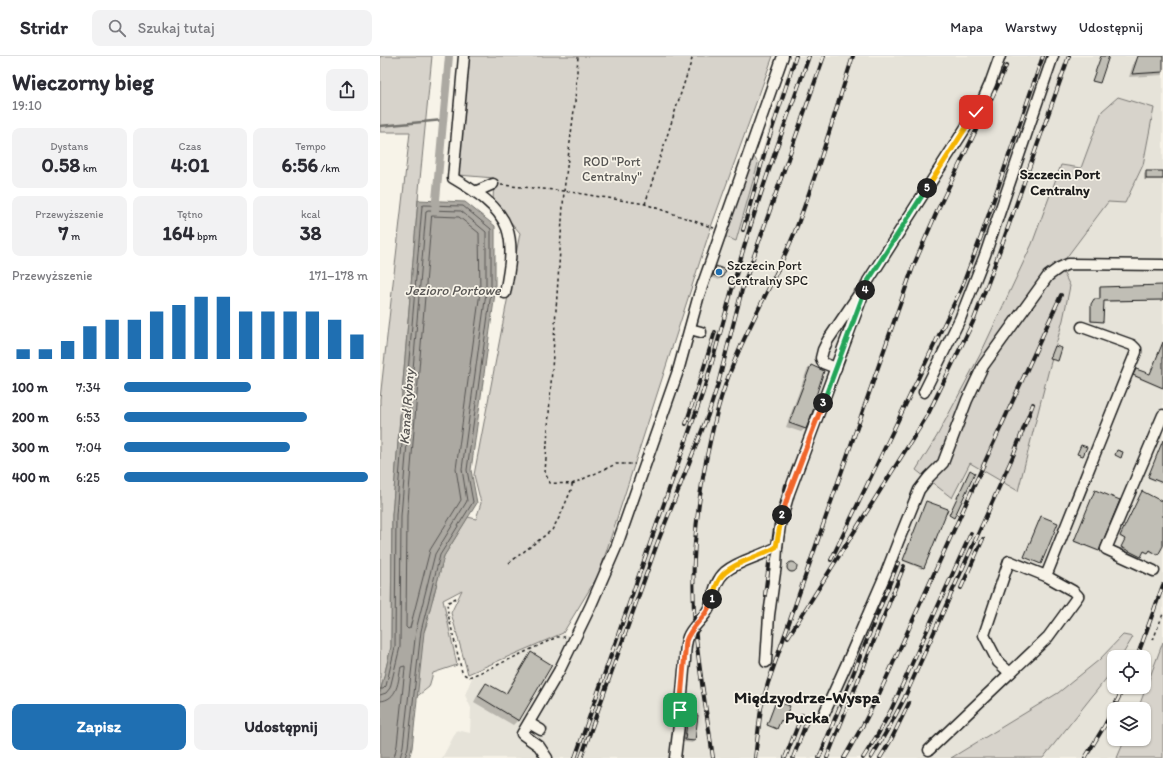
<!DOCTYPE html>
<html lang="pl">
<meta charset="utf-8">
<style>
:root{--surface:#fff;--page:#f2f2f3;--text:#2b2b33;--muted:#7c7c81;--line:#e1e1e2;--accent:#1f6fb2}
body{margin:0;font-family:Itim,sans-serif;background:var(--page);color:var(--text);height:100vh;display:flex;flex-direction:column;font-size:15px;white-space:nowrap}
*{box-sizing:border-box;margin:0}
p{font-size:13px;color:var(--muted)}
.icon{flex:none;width:22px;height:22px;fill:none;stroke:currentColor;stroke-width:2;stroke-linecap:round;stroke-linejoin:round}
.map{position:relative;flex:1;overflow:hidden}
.drawer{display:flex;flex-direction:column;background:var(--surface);width:380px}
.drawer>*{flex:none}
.fabs{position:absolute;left:727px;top:594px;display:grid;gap:8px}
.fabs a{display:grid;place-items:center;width:44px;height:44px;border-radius:8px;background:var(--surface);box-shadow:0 1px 3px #0004;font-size:20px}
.pin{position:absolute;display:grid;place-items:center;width:34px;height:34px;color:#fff;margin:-17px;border-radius:8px;box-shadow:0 2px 6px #0006}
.km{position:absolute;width:20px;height:20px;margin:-10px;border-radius:50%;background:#222;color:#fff;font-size:11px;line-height:20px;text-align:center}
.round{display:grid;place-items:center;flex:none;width:42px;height:42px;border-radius:8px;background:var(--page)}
.summary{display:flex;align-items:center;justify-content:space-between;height:68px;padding:0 12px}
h1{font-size:22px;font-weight:700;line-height:30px}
.stats{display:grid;grid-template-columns:repeat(3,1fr);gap:6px;height:68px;padding:4px 12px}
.stats div{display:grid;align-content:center;border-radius:8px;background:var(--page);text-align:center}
.stats b{font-size:20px;font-weight:700}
.stats small{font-size:11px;font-weight:400}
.stats p{font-size:11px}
.chart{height:112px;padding:8px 12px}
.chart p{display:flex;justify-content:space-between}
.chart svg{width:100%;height:72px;margin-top:4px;stroke:var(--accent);stroke-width:6}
.action{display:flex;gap:8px;margin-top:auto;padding:8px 12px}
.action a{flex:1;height:46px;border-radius:8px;background:var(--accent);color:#fff;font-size:16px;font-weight:700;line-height:46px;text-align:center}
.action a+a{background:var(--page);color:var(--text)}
ul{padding:0 12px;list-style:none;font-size:13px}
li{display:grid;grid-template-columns:64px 48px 1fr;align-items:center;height:30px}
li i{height:10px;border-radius:5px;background:var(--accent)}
header{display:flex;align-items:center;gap:24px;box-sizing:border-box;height:56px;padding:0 20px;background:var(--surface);border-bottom:1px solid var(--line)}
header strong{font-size:19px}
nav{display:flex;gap:22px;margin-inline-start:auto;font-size:14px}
.search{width:280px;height:36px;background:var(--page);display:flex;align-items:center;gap:10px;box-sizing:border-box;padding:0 14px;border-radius:8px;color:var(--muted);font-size:15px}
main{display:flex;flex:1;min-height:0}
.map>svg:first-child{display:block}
</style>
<header>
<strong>Stridr</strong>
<div class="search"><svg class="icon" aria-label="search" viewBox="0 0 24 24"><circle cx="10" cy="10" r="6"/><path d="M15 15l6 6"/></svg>Szukaj tutaj</div>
<nav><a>Mapa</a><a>Warstwy</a><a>Udostępnij</a></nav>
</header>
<main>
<section class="drawer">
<div class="summary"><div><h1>Wieczorny bieg</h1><p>19:10</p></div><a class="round"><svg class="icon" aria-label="share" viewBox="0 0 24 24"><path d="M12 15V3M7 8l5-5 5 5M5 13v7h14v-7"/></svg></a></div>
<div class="stats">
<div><p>Dystans</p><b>0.58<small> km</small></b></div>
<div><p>Czas</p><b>4:01</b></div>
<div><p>Tempo</p><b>6:56<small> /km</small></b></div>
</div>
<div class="stats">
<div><p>Przewyższenie</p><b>7<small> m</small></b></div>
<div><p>Tętno</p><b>164<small> bpm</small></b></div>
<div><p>kcal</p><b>38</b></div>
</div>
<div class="chart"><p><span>Przewyższenie</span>171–178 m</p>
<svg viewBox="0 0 160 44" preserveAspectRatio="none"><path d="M5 44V38M15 44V38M25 44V33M35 44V24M45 44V20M55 44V20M65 44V15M75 44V11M85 44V6M95 44V6M105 44V15M115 44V15M125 44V15M135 44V15M145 44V20M155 44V29"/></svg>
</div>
<ul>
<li><b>100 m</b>7:34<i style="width:52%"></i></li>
<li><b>200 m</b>6:53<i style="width:75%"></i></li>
<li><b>300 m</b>7:04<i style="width:68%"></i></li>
<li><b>400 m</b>6:25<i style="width:100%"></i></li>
</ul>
<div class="action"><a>Zapisz</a><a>Udostępnij</a></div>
</section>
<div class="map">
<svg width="783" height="702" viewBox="0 0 783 702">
<rect width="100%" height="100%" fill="#f7f3e8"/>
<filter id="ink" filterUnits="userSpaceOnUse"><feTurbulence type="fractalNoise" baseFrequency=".025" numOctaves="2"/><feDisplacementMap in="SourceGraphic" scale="8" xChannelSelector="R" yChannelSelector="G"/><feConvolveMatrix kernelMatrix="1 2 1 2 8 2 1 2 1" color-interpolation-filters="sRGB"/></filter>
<g filter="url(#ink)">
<path fill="#e6e3d9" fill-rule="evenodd" d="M 412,0 L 783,0 L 783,586 L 758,653 L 734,653 L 734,683 L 746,683 L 739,702 L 62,702 L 77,674 L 90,677 L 91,652 L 85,639 L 93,619 L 132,602 L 133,599 L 184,578 L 198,584 L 346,175 L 346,181 L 356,185 L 390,67 ZM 773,52 L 763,109 L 728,146 L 685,202 L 701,112 L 722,55 ZM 734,601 L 764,601 L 764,631 L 734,631 Z"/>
<g fill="#d7d3cb" stroke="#7a7874">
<path d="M 0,0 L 52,0 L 38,144 L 12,459 L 11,591 L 0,637 L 0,343 L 30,76 L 0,76 Z"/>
<path d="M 89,0 L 393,0 L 331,171 L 219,518 L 183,577 L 88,618 L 71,557 L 82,534 L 63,544 L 77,609 L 53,617 L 49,631 L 31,645 L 34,583 L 44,576 L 49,562 L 47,556 L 53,542 L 64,500 L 88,461 L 96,463 L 101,447 L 94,419 L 140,177 L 113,145 L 114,122 L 78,119 Z"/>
<path d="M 738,41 L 774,52 L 763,109 L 745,147 L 728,146 L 686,202 L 683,216 L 690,230 L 683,264 L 669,313 L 638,435 L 590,407 L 572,442 L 536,414 L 557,380 L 601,297 L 652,188 L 681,109 L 701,112 L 722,55 Z"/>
<path d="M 372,98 L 378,107 L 356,185 L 346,181 L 346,175 Z"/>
<path d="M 743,579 L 753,581 L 741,601 L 734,601 L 734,612 L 729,619 L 663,702 L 571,702 L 678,637 L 719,604 Z"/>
<path d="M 783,586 L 783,702 L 737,702 L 745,683 L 764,683 L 764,653 L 758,653 Z"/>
</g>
<path fill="#aca9a2" stroke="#72716c" d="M 38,144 L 85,146 L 115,170 L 115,237 L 91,414 L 97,447 L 64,500 L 44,576 L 32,692 L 29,702 L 0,702 L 0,637 L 11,591 L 12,459 Z"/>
<g fill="#0003">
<path d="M 783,0 L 783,19 L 749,21 L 754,5 L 758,1 Z"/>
<path d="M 766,116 L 783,116 L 783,124 L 764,124 L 764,118 Z"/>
<path d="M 336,212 L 345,215 L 341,222 L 339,224 L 331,221 L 334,214 Z"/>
<path d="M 783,230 L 783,244 L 723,246 L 722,266 L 710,266 L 711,250 L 713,245 L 719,244 L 719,232 L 720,232 Z"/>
<path d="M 783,286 L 783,328 L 781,332 L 753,320 L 756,315 L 769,319 Z"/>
<path d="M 431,310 L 425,373 L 421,376 L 406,371 L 427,314 Z"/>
<path d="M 783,384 L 783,428 L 768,422 Z"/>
<path d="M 714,436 L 718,494 L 717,495 L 694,486 Z"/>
<path d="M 762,436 L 783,447 L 783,487 L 777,499 L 768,495 L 766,497 L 762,495 L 759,502 L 740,493 L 745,484 L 739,481 Z"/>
<path d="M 546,447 L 566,454 L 542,513 L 523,505 Z"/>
<circle cx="411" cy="512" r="4.5"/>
<path d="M 151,597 L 138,664 L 133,669 L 94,646 L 101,633 L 106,628 L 124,639 L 146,603 Z"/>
<path d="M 308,659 L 314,684 L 312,687 L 303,686 L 306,661 Z"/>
</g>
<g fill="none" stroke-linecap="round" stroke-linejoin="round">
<g stroke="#565452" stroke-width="1">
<path d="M 52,160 L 79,161 L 99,177 L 100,236 L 76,413 L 81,444 L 50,494 L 30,572 L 28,573 L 26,571 L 27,460 Z"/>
<path d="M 0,633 L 3,633 L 6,630 L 15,591 L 16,459 L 42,150 L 44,149 L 83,150 L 111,173 L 111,237 L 87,414 L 93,446 L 60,499 L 41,575 L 28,691 L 25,702"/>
<path d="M 0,639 L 6,637 L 10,632 L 20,591 L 21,460 L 46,155 L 48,154 L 81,155 L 106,176 L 106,237 L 82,413 L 87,445 L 55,498 L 36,574 L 23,690 L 20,702"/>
<path d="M 0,645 C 18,644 18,625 21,611 L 25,610 L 25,612 L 17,689 L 14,702"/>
</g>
<path stroke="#72716c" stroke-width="2.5" d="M 0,70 L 63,64"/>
<path stroke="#aca9a2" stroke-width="8" d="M 55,155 L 69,0"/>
</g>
<g fill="#c0beb5" stroke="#1c1c1c">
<path d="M 721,0 L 729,0 L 720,27 L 712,25 Z"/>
<path d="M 758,0 L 783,0 L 783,16 L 752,18 Z"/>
<rect x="766" y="115" width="17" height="8"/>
<path d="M 336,210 L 346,214 L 342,222 L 333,219 Z"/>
<path d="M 783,229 L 783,244 L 724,245 L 723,266 L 711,265 L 711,248 L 714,243 L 720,243 L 720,231 Z"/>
<path d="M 783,286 L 783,332 L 753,319 L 756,313 L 770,318 Z"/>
<path d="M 675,290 L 682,292 L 678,305 L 670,303 Z"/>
<path d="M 431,309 L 444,315 L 435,343 L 437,344 L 426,373 L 409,367 Z"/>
<path d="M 783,384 L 783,427 L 768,421 Z"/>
<path d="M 701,389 L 707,391 L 703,400 L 697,398 Z"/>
<path d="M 737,394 L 743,396 L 741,402 L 735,399 Z"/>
<path d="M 590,414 L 595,417 L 574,462 L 569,459 Z"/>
<path d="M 715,434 L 740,444 L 719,495 L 694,485 Z"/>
<path d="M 762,435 L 783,446 L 783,490 L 778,499 L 770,494 L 768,497 L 764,495 L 761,501 L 741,491 L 745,483 L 740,480 Z"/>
<path d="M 546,445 L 568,453 L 544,512 L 523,504 Z"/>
<path d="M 661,460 L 678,467 L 661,508 L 644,501 Z"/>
<circle cx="412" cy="511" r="5"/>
<path d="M 151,596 L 172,609 L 139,665 L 98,640 L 106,627 L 126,638 Z"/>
<path d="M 396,645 L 410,650 L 403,666 L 401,664 L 397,673 L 387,669 Z"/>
<path d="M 308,658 L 318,659 L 315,685 L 305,684 Z"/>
</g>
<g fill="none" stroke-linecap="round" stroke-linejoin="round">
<g stroke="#1c1c1c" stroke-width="13">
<g id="minor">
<path d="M 84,0 L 73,122 C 93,134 118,148 127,172 C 134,192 129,216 125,237"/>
<path d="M 95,136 L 113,128"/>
<path d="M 310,273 L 321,276"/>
<path d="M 456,312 L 443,307 L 441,302 L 443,294 L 448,284 L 479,238"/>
<path d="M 544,336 L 580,263 L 605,199 L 673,0"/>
<path d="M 774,515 L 726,493 L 783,359"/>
<path d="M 666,520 L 629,505 L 604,579 L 618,606 L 630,617 L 668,581 L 698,540 L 693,535 L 666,520 C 696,446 725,371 756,296 L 756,293 L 752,289 L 702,271"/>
<path d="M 386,606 L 389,559 L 396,509 L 397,491 L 400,469 L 409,437 L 488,225 L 602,46 L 610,28 L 620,0"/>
<path d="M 444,658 L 467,607 L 506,517 L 518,486 L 539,434 L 549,421 L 563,407 L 587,344 L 603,310 L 668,220 L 679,212 L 688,208 L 783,209"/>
<path d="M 149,667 L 161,674"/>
<path d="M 549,694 L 630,617"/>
<path d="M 167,702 L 159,690 L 142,678 L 179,615 L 211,549 L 237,489 L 298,315 L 319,239 L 403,0"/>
<path d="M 295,702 C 299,673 302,644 304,614 C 306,604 304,591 308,581 C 312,570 324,563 329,552 C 334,540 334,526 345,516 C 359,504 380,501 397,491"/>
</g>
</g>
<g stroke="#1c1c1c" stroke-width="1.5" stroke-dasharray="3 3" stroke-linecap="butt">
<path d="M 121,129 L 184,135 L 265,148 L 334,172"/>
<path d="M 265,148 L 313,0"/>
<path d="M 192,428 L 236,408 L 255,408"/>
<path d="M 129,507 L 172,474 L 180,460 L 192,432 L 192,428 L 170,427 L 165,417 L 184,135 L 195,46 L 198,0"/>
<path d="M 76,542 L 67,547 L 68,558 L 82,616 L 85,619 L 89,621 L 111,612 L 177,581 L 185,581"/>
<path d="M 773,584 L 783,558"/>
</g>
<use href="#minor" stroke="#f7f3e8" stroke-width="10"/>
<g stroke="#1c1c1c" stroke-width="4">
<g id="rail">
<path d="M 363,174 L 386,92 L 416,0"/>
<path d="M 306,368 L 335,276"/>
<path d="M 451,504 L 581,233 L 601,181 L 663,0"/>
<path d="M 581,532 L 603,483"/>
<path d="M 385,539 L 389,507 L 406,429"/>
<path d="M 408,581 L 547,360 L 593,266 L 611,219 L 689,0"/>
<path d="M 757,601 L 783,529"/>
<path d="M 195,702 L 323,336 C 340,283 352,228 369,175 C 387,116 409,58 429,0"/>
<path d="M 201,702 L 277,488 L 328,359 L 338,328 L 362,234 L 444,0"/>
<path d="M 333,702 C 327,658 319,615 315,571 C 310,507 317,443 331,381 C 334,368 337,355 341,342 C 359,284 391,233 414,178 C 437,120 454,59 473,0"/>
<path d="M 375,702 L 381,652 L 388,627 L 533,211 L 558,153 L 618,29 L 626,10"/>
<path d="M 405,702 L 422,659"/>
<path d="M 413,702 L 428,662"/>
<path d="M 439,702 L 518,507"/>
<path d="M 447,702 L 524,510"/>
<path d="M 464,702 L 483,669 L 500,636 L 681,239"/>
<path d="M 483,702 L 498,678 L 511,654 L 591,477"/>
<path d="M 491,702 L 508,673 L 524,643 L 633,400 L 653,348"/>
<path d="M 500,702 L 511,684 L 529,647"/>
<path d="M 705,702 L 725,669 L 744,631"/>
</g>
</g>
<use href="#rail" stroke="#f7f3e8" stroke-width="2.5" stroke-dasharray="8" stroke-linecap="butt"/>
</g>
</g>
<g fill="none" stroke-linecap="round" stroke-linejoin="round" filter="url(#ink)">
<g stroke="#fff" stroke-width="8">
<path id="split-1" d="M 300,654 L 306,585 C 312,568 327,562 332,543"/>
</g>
<g stroke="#fff" stroke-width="8">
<path id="split-2" d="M 332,543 C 334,536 336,528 340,522 C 350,507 380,501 396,491 L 402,459"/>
</g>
<g stroke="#fff" stroke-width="8">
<path id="split-3" d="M 402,459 L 409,437 L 443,347"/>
</g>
<g stroke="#fff" stroke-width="8">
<path id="split-4" d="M 443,347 L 485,234"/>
</g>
<g stroke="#fff" stroke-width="8">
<path id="split-5" d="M 485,234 L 488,225 L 547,132"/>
</g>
<g stroke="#fff" stroke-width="8">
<path id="split-6" d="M 547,132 L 596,56"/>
</g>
<use href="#split-1" stroke="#f0652b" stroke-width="5"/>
<use href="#split-2" stroke="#f5b400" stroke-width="5"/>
<use href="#split-3" stroke="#f0652b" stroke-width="5"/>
<use href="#split-4" stroke="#22a559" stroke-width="5"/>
<use href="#split-5" stroke="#22a559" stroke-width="5"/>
<use href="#split-6" stroke="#f5b400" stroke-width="5"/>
</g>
<circle fill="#1f6fb2" stroke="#f7f3e8" stroke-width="1.5" cx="339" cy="216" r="4"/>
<g text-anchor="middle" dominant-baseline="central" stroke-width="3.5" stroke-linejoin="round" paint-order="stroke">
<g font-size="13" fill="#545351" stroke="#f7f3e8">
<text x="232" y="105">ROD "Port<tspan x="232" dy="15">Centralny"</tspan></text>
</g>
<g font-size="13" fill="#1c1c1c" stroke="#f7f3e8" text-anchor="start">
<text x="347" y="209">Szczecin Port<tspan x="347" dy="15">Centralny SPC</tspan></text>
</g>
<g font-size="14" font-weight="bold" fill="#1c1c1c" stroke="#f7f3e8">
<text x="680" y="118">Szczecin Port<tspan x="680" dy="16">Centralny</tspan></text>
</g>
<g font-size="14" font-style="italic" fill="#565452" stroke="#f7f3e8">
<text x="73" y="234">Jezioro Portowe</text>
<text transform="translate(27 351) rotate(-86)">Kanał Rybny</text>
</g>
<g font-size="17" font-weight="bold" fill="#1c1c1c" stroke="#f7f3e8">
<text x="427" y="641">Międzyodrze-Wyspa<tspan x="427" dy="20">Pucka</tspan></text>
</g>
</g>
</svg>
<div class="fabs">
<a><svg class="icon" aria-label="locate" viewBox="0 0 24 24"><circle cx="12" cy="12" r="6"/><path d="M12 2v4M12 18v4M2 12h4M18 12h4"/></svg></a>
<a><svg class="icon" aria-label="layers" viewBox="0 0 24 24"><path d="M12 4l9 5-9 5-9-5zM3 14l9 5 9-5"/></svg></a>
</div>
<div class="pin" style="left:300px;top:654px;background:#1e9e55"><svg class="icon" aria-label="arrive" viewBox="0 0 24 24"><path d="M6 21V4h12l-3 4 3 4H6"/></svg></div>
<div class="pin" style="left:596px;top:56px;background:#d93025"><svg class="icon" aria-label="check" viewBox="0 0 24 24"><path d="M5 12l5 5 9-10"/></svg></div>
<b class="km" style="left:332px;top:543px">1</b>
<b class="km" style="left:402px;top:459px">2</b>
<b class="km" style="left:443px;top:347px">3</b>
<b class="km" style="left:485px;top:234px">4</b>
<b class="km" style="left:547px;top:132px">5</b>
</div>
</main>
